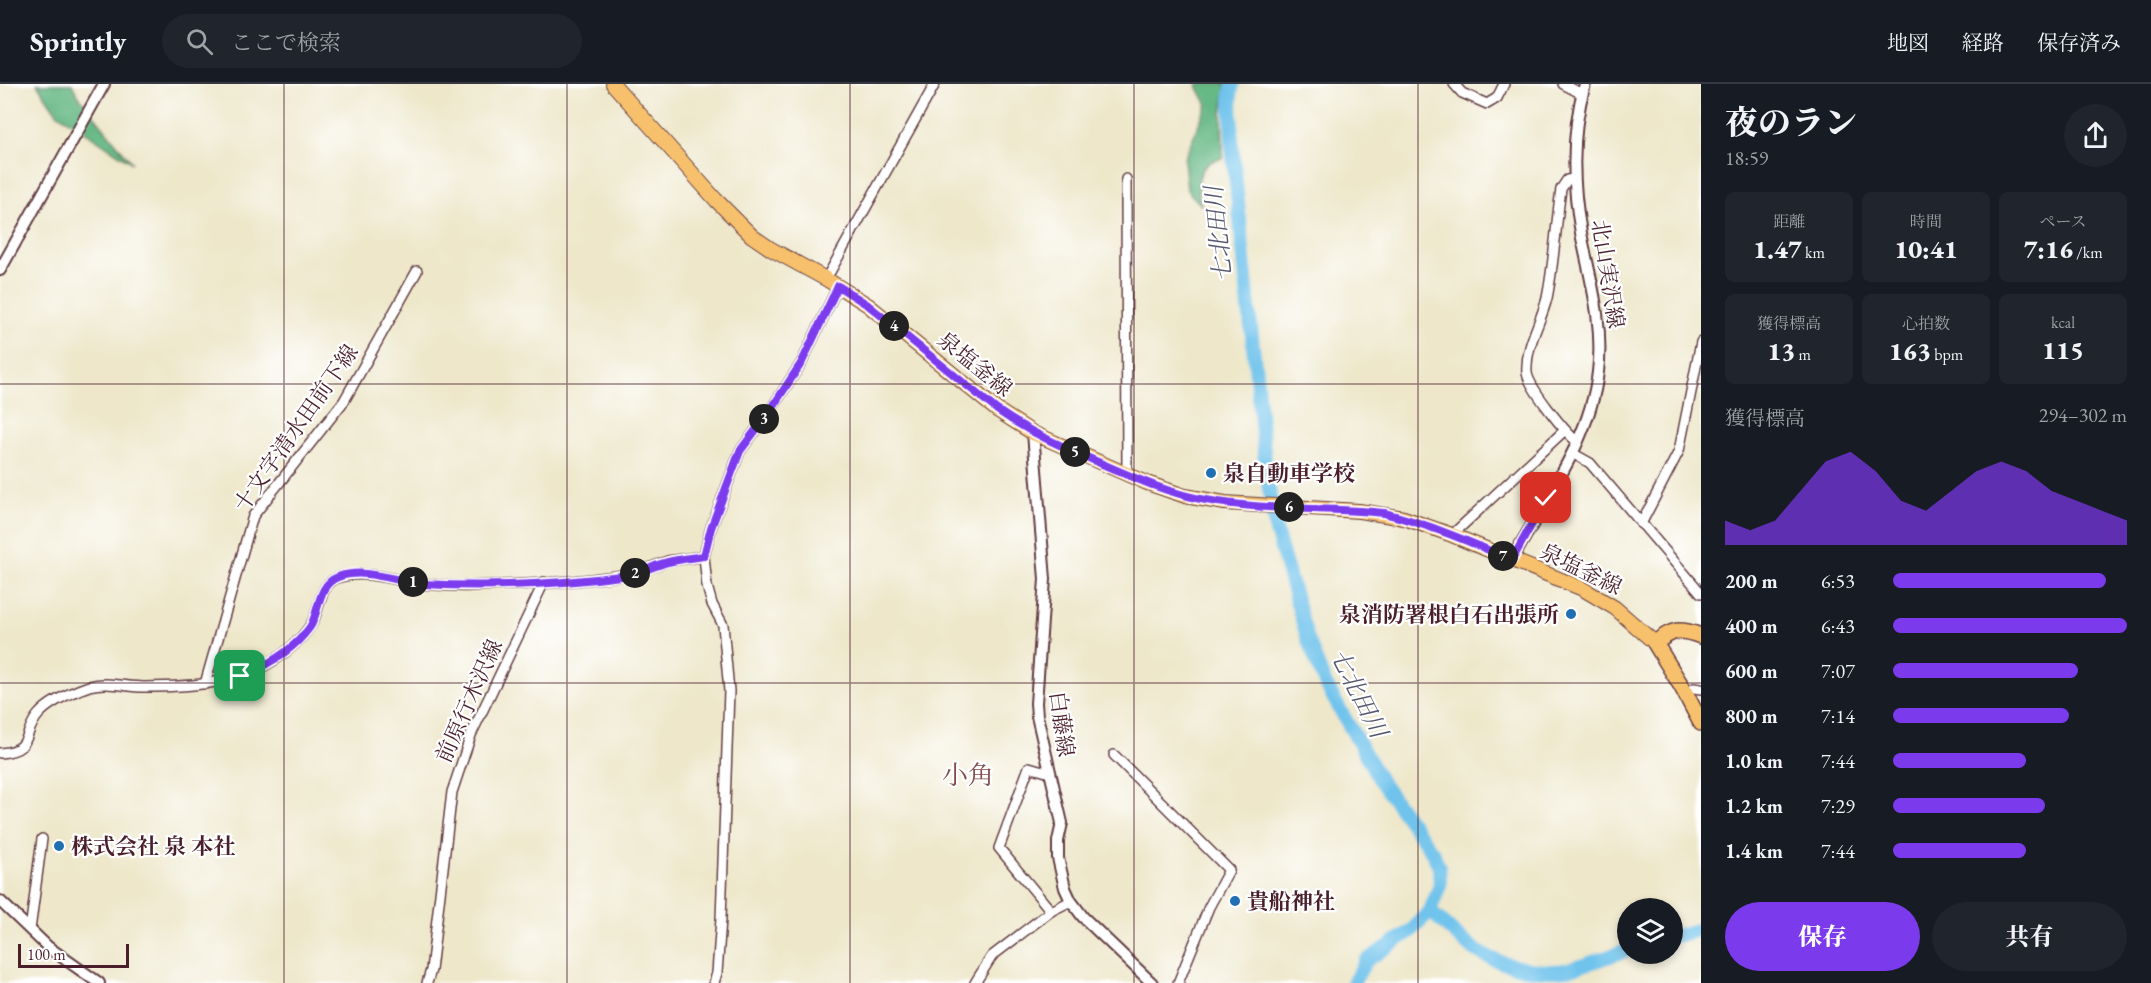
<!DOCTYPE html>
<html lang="ja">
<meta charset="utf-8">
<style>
:root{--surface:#171b24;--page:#20242c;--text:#f1f3f6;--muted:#9ea1a6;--line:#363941;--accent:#7c3aed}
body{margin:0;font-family:"EB Garamond","Noto Serif JP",serif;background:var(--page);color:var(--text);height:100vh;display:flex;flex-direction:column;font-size:22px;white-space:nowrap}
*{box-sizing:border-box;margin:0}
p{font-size:20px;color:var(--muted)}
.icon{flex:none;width:33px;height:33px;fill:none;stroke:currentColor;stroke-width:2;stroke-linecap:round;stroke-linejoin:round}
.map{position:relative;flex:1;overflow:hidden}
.side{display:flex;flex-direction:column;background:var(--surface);width:450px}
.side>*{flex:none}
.buttons{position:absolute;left:1617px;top:814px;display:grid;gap:12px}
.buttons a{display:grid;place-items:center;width:66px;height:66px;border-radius:50%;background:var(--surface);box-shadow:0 3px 9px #0003;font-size:30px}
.scale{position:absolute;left:18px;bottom:15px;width:111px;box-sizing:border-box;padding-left:6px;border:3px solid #4a1f2b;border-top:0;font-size:16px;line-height:21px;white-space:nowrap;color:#4a1f2b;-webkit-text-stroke:4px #fff;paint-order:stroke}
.pin{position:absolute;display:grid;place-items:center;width:51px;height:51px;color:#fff;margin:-26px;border-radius:12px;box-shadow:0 3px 9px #0006}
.km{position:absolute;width:30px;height:30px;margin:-15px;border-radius:50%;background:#222;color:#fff;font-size:16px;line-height:30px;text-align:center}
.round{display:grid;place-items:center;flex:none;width:63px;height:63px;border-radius:32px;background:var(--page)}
.overview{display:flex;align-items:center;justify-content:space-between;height:102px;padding:0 24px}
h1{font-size:33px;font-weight:800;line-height:45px}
.stats{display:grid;grid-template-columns:repeat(3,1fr);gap:9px;height:102px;padding:6px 24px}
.stats div{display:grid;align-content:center;border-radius:9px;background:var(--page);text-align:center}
.stats b{font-size:26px;font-weight:800}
.stats small{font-size:16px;font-weight:400}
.stats p{font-size:16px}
.chart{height:168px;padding:12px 24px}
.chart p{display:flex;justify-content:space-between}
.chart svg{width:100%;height:108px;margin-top:6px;fill:var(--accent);opacity:.7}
.action{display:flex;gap:12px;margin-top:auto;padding:12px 24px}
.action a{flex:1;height:69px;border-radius:36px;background:var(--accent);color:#fff;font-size:24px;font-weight:800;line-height:69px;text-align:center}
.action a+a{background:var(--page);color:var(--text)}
ul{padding:0 24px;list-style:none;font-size:20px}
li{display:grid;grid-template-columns:96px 72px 1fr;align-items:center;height:45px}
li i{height:15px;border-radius:8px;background:var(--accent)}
header{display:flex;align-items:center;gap:36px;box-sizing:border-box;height:84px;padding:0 30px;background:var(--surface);border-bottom:2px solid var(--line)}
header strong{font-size:28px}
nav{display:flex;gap:33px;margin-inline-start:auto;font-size:21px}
.search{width:420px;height:54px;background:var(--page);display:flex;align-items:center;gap:15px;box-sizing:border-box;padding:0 21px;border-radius:33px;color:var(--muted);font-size:22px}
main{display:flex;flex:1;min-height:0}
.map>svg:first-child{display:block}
</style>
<header>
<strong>Sprintly</strong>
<div class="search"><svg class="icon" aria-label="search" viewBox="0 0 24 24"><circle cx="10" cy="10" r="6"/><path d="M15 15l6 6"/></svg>ここで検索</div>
<nav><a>地図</a><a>経路</a><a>保存済み</a></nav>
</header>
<main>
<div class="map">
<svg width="1701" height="899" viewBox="0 0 1701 899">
<rect width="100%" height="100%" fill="#fff"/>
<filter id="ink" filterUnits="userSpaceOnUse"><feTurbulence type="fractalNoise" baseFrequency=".0167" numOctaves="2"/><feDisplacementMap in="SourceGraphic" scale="12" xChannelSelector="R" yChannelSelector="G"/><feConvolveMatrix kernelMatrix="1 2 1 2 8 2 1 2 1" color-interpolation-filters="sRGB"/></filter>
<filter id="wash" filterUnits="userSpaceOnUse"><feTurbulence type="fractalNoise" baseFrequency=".008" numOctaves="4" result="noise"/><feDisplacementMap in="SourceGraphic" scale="24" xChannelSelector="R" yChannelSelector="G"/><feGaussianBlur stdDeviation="1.35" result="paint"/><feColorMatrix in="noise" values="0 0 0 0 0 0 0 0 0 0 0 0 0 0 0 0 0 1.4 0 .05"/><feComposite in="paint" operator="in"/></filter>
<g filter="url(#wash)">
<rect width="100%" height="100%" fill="#eee7ca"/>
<g fill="#66b885" stroke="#586c58" stroke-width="1.5">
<path d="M 37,0 L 72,0 L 77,10 L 132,79 L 57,29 Z"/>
<path d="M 1196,0 L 1226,0 L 1222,30 L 1223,74 C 1196,79 1196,98 1201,121 L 1187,106 L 1184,75 L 1207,21 Z"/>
</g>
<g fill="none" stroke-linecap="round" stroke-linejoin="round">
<g stroke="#70c3ec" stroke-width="14">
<path d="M 1233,0 L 1231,9 L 1232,61 L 1266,386 L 1276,447 L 1292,502 L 1308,556 L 1325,599 L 1381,698 L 1433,769 L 1439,783 L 1440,801 L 1430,827 L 1411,847 L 1366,877 L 1353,899"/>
<path d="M 1430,827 C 1447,842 1464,861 1484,871 C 1508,883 1544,891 1570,885 C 1589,880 1609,872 1628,866"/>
<path d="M 1672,853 L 1701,845"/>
</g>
</g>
</g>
<g filter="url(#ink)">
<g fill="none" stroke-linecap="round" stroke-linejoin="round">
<g stroke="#633d43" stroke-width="12">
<g id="minor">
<path d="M 1454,0 L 1462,9 L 1487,20 L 1497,14 L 1504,0"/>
<path d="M 1563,0 L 1582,10"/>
<path d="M 1126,95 L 1127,390"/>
<path d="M 1574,95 L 1567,96 L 1561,105 C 1556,140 1554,180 1547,214 C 1541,239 1525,262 1527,289 C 1529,303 1566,350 1578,358"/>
<path d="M 826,195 L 935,0"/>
<path d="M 1572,369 L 1590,379 L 1701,509"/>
<path d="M 1641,440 L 1679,367 L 1701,258"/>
<path d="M 1452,451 L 1565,346"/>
<path d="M 704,472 L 707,502 L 712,520 L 723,541 L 729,607 L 721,835 L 717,889 L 714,899"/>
<path d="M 205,600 L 253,432 L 344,317 L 417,187"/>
<path d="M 1694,604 L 1701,605"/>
<path d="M 0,669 C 34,666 22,650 38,631 C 50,617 72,608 89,602 C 107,597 126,603 144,603 C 191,603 244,600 283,570 C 293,562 307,549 313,537 C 321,521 319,499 340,493 C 367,486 394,496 421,500 C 437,501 454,503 471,502 C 523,501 578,499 629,490 C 643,488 655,481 668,477 C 680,475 692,474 704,472 L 711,444 L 740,367 L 768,330 L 802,278 L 838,202"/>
<path d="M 1114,671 L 1229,786 L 1209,823 L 1178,899"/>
<path d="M 1050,689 L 1029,683 L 999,764 L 1051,827"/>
<path d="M 30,846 L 42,755"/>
<path d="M 427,899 L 431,886 L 452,708 L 471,651 L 544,498"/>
<path d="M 975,899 L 992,872 L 1051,827 L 1071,817"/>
</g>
</g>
<g stroke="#633d43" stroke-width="14">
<g id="tertiary">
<path d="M 0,186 L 104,0"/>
<path d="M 1033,349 L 1045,495 L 1036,619 L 1037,632 L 1062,739 L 1058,757 L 1058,774 L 1065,804 L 1071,817 L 1083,833 L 1152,899"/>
<path d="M 1512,476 C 1544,416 1590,357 1598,288 C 1604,239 1590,195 1581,149 C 1572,99 1571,48 1585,0"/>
<path d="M 0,817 L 48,863 L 99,899"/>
</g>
</g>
<g stroke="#633d43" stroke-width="16">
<path id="primary" d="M 613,0 L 716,116 L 752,152 L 771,165 L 826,195 L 868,221 L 997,326 L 1033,349 L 1147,399 L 1185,412 L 1225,419 L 1359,427 L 1404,434 L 1452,451 L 1583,505 L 1615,524 L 1655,559"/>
</g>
<g stroke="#633d43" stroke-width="18">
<path id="trunk" d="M 1701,552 C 1679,544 1673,545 1655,559 L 1682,603 L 1701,639"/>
</g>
<use href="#minor" stroke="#fff" stroke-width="9"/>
<use href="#tertiary" stroke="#fff" stroke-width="10"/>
<use href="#primary" stroke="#f7c06c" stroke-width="14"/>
<use href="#trunk" stroke="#f7c06c" stroke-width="15"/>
</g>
</g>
<g fill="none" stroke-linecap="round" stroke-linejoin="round" filter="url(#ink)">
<g stroke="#fff" stroke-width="12">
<path id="route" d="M 240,592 C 267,582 292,568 310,543 C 320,527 317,501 338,493 C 366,483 396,498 424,500 C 491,504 562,500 629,491 C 642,489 655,481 668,478 C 680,475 692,474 704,472 L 711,444 L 740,367 L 768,330 L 802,278 L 838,202 L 868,221 L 997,326 C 1031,350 1068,365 1107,382 C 1139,396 1171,410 1206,416 C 1264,427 1325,423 1384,429 C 1428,440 1470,458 1512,476 L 1546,414"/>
</g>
<use href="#route" stroke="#7c3aed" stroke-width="8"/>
</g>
<path fill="none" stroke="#4a1f2b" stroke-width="1.5" stroke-opacity="0.55" d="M 284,0 L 284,899M 567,0 L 567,899M 850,0 L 850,899M 1134,0 L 1134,899M 1418,0 L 1418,899M 0,300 L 1701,300M 0,599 L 1701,599"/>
<g fill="#1f6fb2" stroke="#fff" stroke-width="2">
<circle cx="1211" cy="389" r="6"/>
<circle cx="1571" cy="530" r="6"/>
<circle cx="59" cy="762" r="6"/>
<circle cx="1235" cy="817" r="6"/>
</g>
<g text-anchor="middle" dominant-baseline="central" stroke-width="4.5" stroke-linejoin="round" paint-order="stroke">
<g font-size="22" fill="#4a1f2b" stroke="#fff">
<text transform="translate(1608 190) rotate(81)">北山実沢線</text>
<text transform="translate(975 280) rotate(39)">泉塩釜線</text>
<text transform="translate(296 344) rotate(-55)">十文字清水田前下線</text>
<text transform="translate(1581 485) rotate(26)">泉塩釜線</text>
<text transform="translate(469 617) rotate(-66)">前原行木沢線</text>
<text transform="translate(1062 640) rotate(82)">白藤線</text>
</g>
<g font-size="22" font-weight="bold" fill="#4a1f2b" stroke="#fff" text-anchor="start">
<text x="1223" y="389">泉自動車学校</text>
<text x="1559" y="530" text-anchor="end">泉消防署根白石出張所</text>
<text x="71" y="762">株式会社 泉 本社</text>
<text x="1247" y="817">貴船神社</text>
</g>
<g font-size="24" font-style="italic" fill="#57586f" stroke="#fff">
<text transform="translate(1218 150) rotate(-96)">七北田川</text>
<text transform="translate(1359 609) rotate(63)">七北田川</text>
</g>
<g font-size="26" fill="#824d48" stroke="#fff">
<text x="968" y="691">小角</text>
</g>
</g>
</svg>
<div class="buttons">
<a><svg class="icon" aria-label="layers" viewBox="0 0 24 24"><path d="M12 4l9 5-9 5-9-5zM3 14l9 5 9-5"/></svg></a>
</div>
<div class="scale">100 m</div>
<div class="pin" style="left:240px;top:592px;background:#1e9e55"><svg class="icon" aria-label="arrive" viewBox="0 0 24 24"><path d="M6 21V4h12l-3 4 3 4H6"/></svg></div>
<div class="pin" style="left:1546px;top:414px;background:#d93025"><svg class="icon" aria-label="check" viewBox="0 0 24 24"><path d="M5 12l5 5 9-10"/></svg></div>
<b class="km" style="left:413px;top:498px">1</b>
<b class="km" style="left:635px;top:489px">2</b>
<b class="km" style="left:764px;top:335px">3</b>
<b class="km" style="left:894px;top:242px">4</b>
<b class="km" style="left:1075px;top:368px">5</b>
<b class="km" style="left:1289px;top:423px">6</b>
<b class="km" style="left:1503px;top:472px">7</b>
</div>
<section class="side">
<div class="overview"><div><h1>夜のラン</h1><p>18:59</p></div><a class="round"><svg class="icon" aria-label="share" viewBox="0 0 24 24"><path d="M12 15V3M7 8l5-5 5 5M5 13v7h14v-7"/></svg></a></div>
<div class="stats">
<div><p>距離</p><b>1.47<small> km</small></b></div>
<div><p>時間</p><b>10:41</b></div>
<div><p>ペース</p><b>7:16<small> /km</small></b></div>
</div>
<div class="stats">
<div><p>獲得標高</p><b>13<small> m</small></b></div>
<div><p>心拍数</p><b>163<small> bpm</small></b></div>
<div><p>kcal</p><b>115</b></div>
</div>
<div class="chart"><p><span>獲得標高</span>294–302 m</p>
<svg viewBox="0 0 160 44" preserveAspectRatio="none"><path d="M0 44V34L10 38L20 34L30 22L40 10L50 6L60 14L70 26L80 30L90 22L100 14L110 10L120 14L130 22L140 26L150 30L160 34V44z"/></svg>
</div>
<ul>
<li><b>200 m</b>6:53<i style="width:91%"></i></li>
<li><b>400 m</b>6:43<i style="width:100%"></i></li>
<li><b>600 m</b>7:07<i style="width:79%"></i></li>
<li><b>800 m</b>7:14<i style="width:75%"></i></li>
<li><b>1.0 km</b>7:44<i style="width:57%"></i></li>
<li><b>1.2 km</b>7:29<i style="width:65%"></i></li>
<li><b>1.4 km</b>7:44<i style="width:57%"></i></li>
</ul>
<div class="action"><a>保存</a><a>共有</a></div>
</section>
</main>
